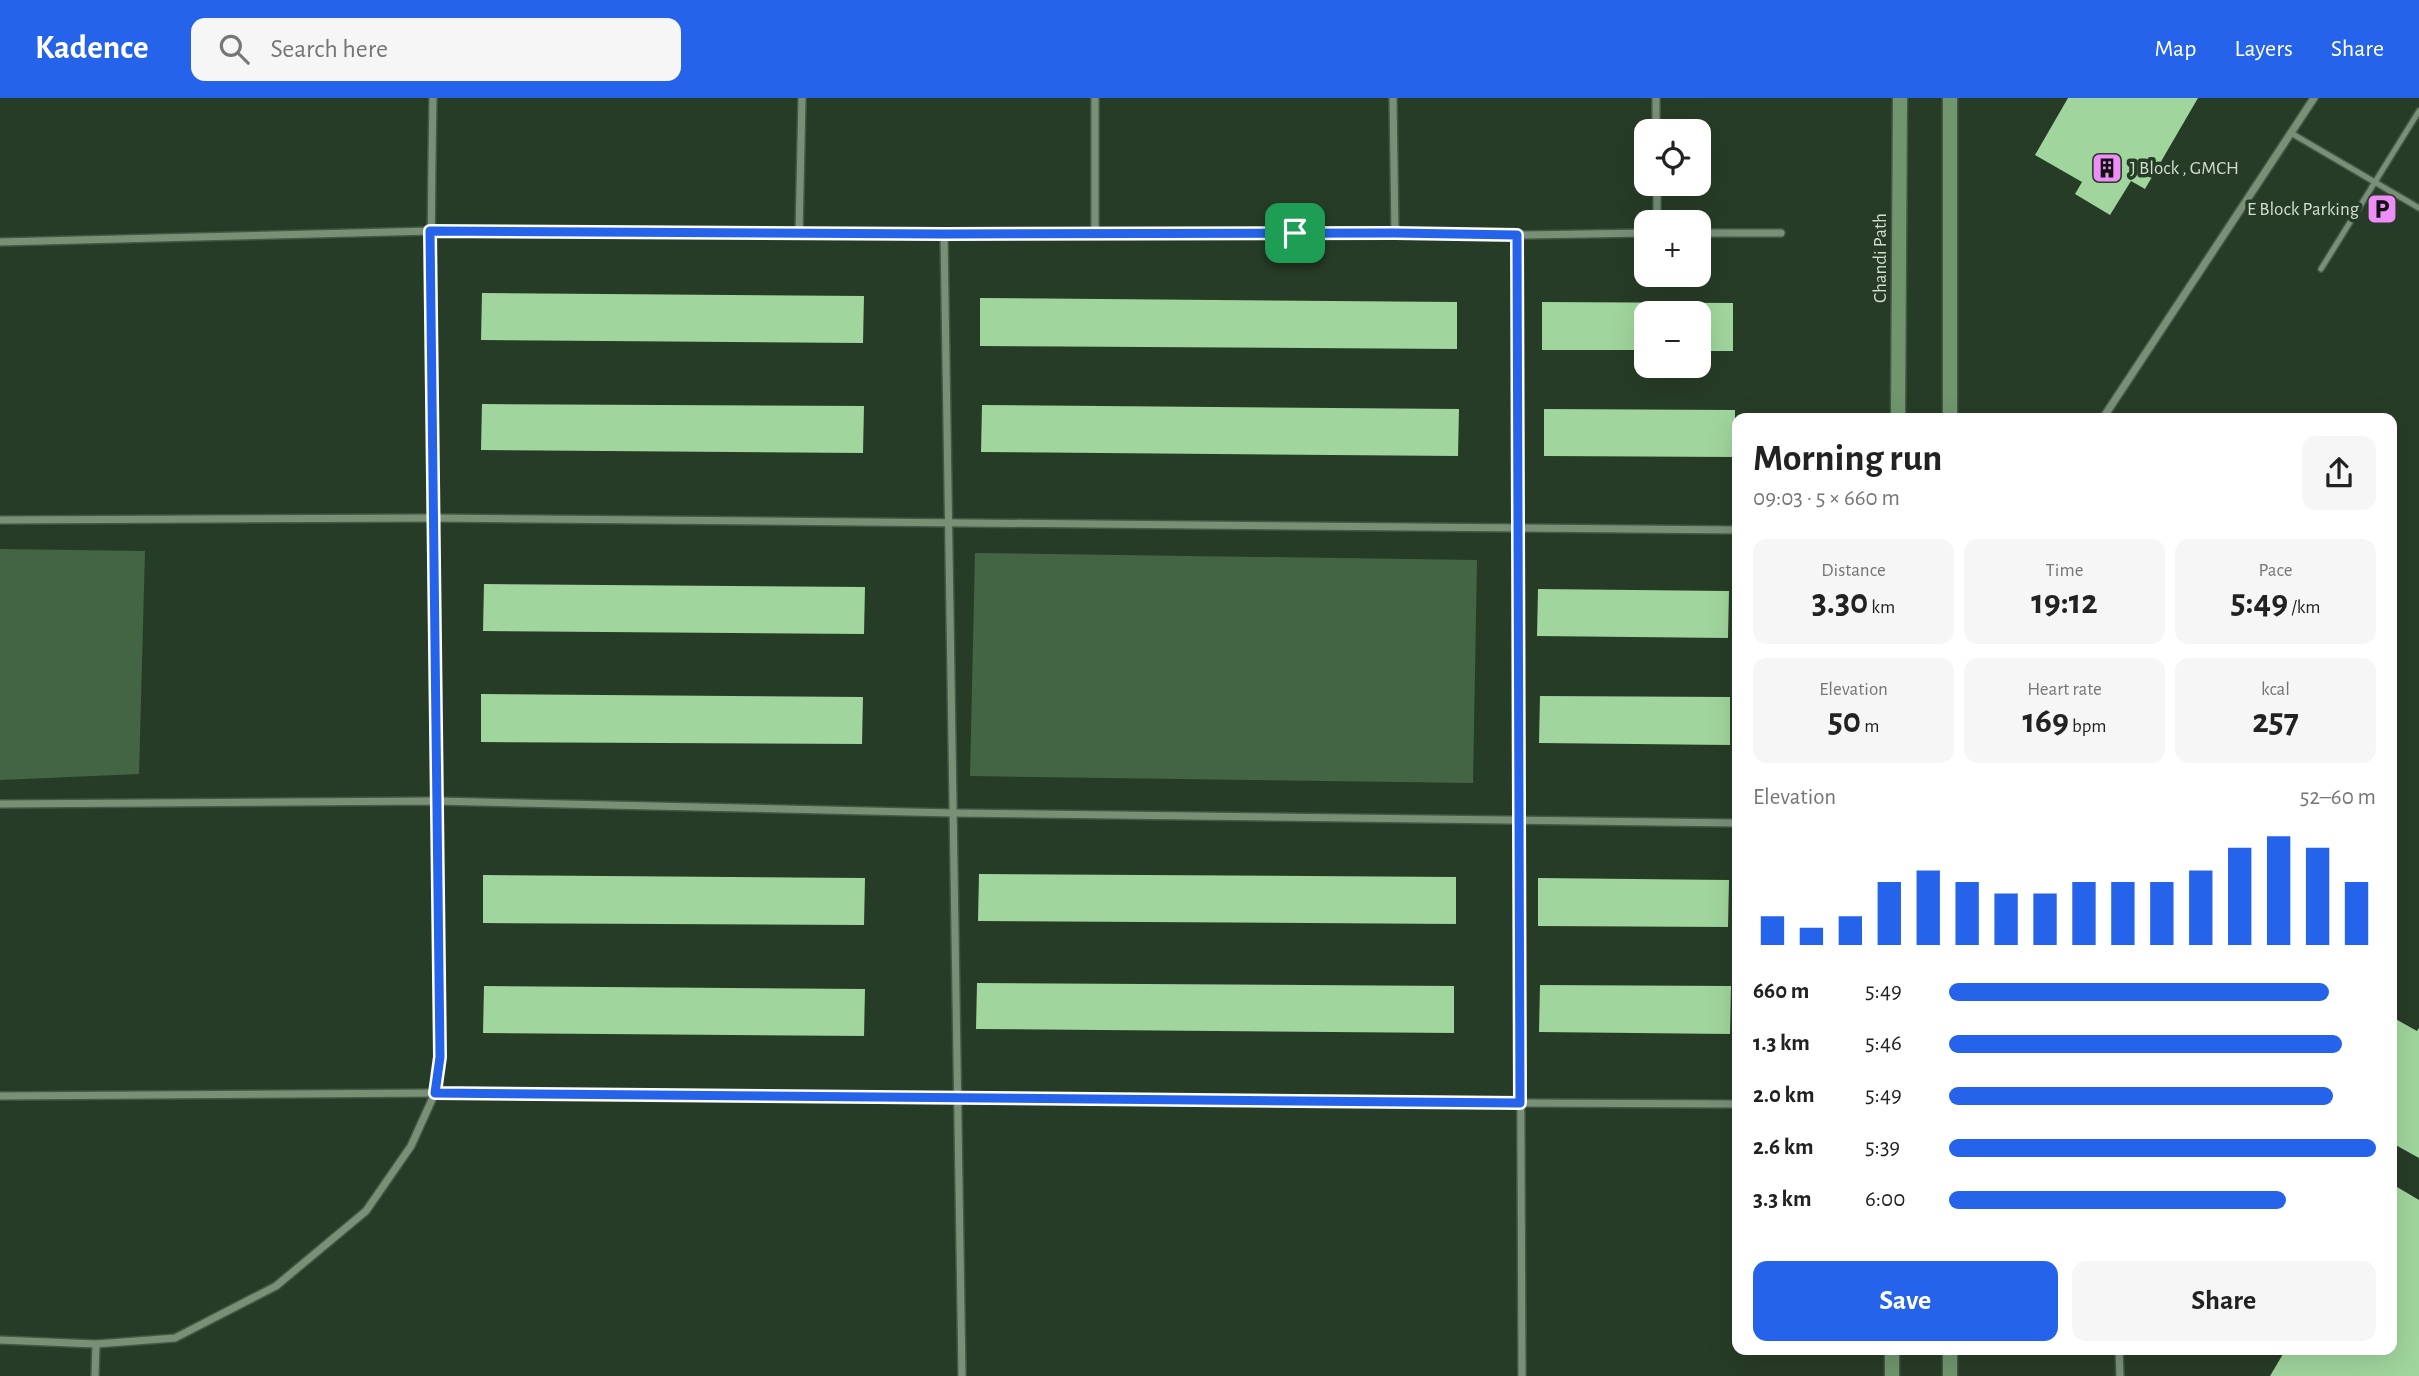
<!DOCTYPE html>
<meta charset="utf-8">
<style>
:root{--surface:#fff;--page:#f6f6f6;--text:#222;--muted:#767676;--accent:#2563eb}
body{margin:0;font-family:"Alegreya Sans",sans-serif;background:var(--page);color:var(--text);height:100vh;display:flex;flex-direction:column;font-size:26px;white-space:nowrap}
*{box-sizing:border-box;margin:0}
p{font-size:23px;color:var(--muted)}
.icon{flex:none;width:38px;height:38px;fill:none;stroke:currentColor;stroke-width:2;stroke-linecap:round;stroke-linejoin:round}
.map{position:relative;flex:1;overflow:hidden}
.sheet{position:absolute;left:1732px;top:315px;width:665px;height:942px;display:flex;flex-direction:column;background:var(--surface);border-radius:14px;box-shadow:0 7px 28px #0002}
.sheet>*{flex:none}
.tools{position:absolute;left:1634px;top:21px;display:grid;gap:14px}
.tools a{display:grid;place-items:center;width:77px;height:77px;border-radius:14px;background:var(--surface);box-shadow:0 7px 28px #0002;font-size:35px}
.pin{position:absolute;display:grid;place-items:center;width:60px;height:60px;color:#fff;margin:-30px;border-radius:14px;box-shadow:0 4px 10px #0006}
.round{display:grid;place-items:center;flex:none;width:74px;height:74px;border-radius:14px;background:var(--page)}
.summary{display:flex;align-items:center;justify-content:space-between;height:119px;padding:0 21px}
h1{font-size:38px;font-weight:700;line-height:52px}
.stats{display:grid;grid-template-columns:repeat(3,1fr);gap:10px;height:119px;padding:7px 21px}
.stats div{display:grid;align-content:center;border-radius:14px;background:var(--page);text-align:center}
.stats b{font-size:35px;font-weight:700}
.stats small{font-size:19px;font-weight:400}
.stats p{font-size:19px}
.chart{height:196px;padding:14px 21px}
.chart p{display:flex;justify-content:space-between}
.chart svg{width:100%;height:126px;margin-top:7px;stroke:var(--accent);stroke-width:6}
.primary-button{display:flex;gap:14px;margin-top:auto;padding:14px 21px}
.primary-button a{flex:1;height:80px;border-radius:14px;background:var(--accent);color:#fff;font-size:28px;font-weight:700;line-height:80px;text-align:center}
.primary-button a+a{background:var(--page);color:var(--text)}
ul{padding:0 21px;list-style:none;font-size:23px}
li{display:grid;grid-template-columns:112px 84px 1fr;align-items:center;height:52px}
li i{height:18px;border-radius:9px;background:var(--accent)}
header{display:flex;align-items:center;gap:42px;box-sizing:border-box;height:98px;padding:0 35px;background:var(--accent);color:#fff}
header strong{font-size:33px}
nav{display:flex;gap:38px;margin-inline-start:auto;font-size:24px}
.search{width:490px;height:63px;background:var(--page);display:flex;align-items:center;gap:18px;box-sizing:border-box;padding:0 24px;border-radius:14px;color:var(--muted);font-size:26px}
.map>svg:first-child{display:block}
</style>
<header>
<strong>Kadence</strong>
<div class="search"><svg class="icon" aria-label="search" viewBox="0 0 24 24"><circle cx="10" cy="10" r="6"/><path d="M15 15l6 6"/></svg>Search here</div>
<nav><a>Map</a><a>Layers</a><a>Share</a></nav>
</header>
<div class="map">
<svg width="2419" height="1278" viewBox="0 0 2419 1278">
<rect width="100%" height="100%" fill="#273c26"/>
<g fill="#446543">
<path d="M 0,451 L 145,453 L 139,676 L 0,682 Z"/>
<path d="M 975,455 L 1477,462 L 1473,685 L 970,678 Z"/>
</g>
<g fill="#a0d59d">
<path d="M 2068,0 L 2198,0 L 2145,91 L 2131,83 L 2110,117 L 2075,96 L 2082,84 L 2035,57 Z"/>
<path d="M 482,195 L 864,198 L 863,245 L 481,242 Z"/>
<path d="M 980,200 L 1457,204 L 1457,251 L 980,248 Z"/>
<path d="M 1542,204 L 1733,205 L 1733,253 L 1699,253 L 1699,215 L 1647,215 L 1647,252 L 1542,252 Z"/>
<path d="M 482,306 L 864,308 L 863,355 L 481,352 Z"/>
<path d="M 982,307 L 1459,311 L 1458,358 L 981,354 Z"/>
<path d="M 1544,311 L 1735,312 L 1735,359 L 1544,358 Z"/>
<path d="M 484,486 L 865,489 L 864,536 L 483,533 Z"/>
<path d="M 1538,491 L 1729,493 L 1728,540 L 1537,538 Z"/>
<path d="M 481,596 L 863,599 L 862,646 L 481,644 Z"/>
<path d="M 1540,598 L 1730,599 L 1730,647 L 1539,645 Z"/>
<path d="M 979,776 L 1456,779 L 1456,826 L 978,823 Z"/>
<path d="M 483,777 L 865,780 L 864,827 L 483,825 Z"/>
<path d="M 1538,780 L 1729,782 L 1728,829 L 1538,828 Z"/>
<path d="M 977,885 L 1454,888 L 1454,935 L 976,931 Z"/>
<path d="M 1540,887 L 1731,888 L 1730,936 L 1539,934 Z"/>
<path d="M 484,888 L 865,891 L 864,938 L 483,935 Z"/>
<path d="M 2392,919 L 2417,933 L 2419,930 L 2419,1060 L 2392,1045 Z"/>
<path d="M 2392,1086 L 2419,1102 L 2419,1278 L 2270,1278 L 2286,1251 L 2392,1251 Z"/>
</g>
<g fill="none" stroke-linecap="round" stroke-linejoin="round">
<g stroke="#455745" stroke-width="8">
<g id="lane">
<path d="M 2291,35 L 2419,110"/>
<path d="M 2321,171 L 2419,13"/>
</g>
</g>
<g stroke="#455745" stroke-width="10">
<g id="street">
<path d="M 1095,0 L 1095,135"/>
<path d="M 1393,0 L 1395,135"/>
<path d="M 1656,0 L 1656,33"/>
<path d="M 1657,86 L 1657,124"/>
<path d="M 799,135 L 802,0"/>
<path d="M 1699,135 L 1781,135"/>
<path d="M 944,136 L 962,1278"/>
<path d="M 1517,137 L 1522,1278"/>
<path d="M 0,144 L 430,133 L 944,136 L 1395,135 L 1517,137 L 1647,135"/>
<path d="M 2103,320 L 2314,0"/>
<path d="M 0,422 L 433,420 L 1738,432"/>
<path d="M 0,706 L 436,703 L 953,715 L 1738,725"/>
<path d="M 0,998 L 435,995 L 958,1002 L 1738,1006"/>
<path d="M 0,1242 L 96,1246 L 175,1240 L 276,1188 L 366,1113 L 411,1048 L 435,995 L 440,959 C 435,640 427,320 433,0"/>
<path d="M 2119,1251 L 2120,1278"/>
<path d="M 95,1278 L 96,1246"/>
</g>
</g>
<g stroke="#455745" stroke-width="17">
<g id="secondary">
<path d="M 1898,320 L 1900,0"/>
<path d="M 1950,320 L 1950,0"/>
<path d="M 1892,1278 L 1892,1251"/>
<path d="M 1950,1278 L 1950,1251"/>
</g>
</g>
<use href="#lane" stroke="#799077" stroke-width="5"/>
<use href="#street" stroke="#799077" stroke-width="7"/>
<use href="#secondary" stroke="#6f966d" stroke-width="14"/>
</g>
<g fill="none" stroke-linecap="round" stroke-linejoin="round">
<g stroke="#fff" stroke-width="14">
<path id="route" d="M 430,133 L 944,136 L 1395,135 L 1517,137 L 1520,1005 L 435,995 L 440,959 Z"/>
</g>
<use href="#route" stroke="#2563eb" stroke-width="9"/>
</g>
<defs>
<g id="building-square" transform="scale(1.575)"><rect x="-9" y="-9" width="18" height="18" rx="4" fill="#ee8cf8" stroke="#273c26"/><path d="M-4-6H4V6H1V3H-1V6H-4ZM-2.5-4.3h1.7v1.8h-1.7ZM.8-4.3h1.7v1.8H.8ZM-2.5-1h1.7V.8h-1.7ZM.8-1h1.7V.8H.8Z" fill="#111"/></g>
<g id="parking-square" transform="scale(1.575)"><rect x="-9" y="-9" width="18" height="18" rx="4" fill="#ee8cf8" stroke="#273c26"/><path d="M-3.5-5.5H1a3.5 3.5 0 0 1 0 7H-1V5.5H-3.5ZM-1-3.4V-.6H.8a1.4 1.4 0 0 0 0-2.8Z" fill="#111"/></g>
</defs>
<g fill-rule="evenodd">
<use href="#building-square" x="2107" y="70"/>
<use href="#parking-square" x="2382" y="111"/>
</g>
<g text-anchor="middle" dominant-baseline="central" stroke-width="7" stroke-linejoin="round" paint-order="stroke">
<g font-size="19" fill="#d0ddcf" stroke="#273c26" text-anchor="start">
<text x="2130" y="70">J Block , GMCH</text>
<text x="2359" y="111" text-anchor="end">E Block Parking</text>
</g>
<g font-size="19" fill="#d0ddcf" stroke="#273c26">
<text transform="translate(1880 160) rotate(-90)">Chandi Path</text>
</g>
</g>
</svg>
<div class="tools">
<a><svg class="icon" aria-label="locate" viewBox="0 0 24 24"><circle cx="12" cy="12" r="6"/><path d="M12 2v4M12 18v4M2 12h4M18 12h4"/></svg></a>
<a>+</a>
<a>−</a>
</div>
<div class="pin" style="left:1295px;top:135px;background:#1e9e55"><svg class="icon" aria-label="arrive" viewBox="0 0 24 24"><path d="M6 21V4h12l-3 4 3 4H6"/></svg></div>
<section class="sheet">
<div class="summary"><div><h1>Morning run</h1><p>09:03 · 5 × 660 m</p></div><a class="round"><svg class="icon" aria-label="share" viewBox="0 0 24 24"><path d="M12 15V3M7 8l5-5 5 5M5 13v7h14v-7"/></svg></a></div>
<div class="stats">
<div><p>Distance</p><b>3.30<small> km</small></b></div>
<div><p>Time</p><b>19:12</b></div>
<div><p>Pace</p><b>5:49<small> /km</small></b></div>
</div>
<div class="stats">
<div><p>Elevation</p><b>50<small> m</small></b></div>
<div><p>Heart rate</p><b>169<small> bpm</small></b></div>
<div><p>kcal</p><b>257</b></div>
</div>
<div class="chart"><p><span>Elevation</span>52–60 m</p>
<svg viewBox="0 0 160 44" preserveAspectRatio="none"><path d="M5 44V34M15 44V38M25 44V34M35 44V22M45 44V18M55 44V22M65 44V26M75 44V26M85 44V22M95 44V22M105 44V22M115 44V18M125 44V10M135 44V6M145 44V10M155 44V22"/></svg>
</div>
<ul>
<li><b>660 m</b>5:49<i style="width:89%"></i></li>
<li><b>1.3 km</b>5:46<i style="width:92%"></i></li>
<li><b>2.0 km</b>5:49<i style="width:90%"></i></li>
<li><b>2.6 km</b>5:39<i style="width:100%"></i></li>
<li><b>3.3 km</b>6:00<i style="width:79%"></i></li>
</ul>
<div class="primary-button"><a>Save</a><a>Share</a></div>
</section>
</div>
